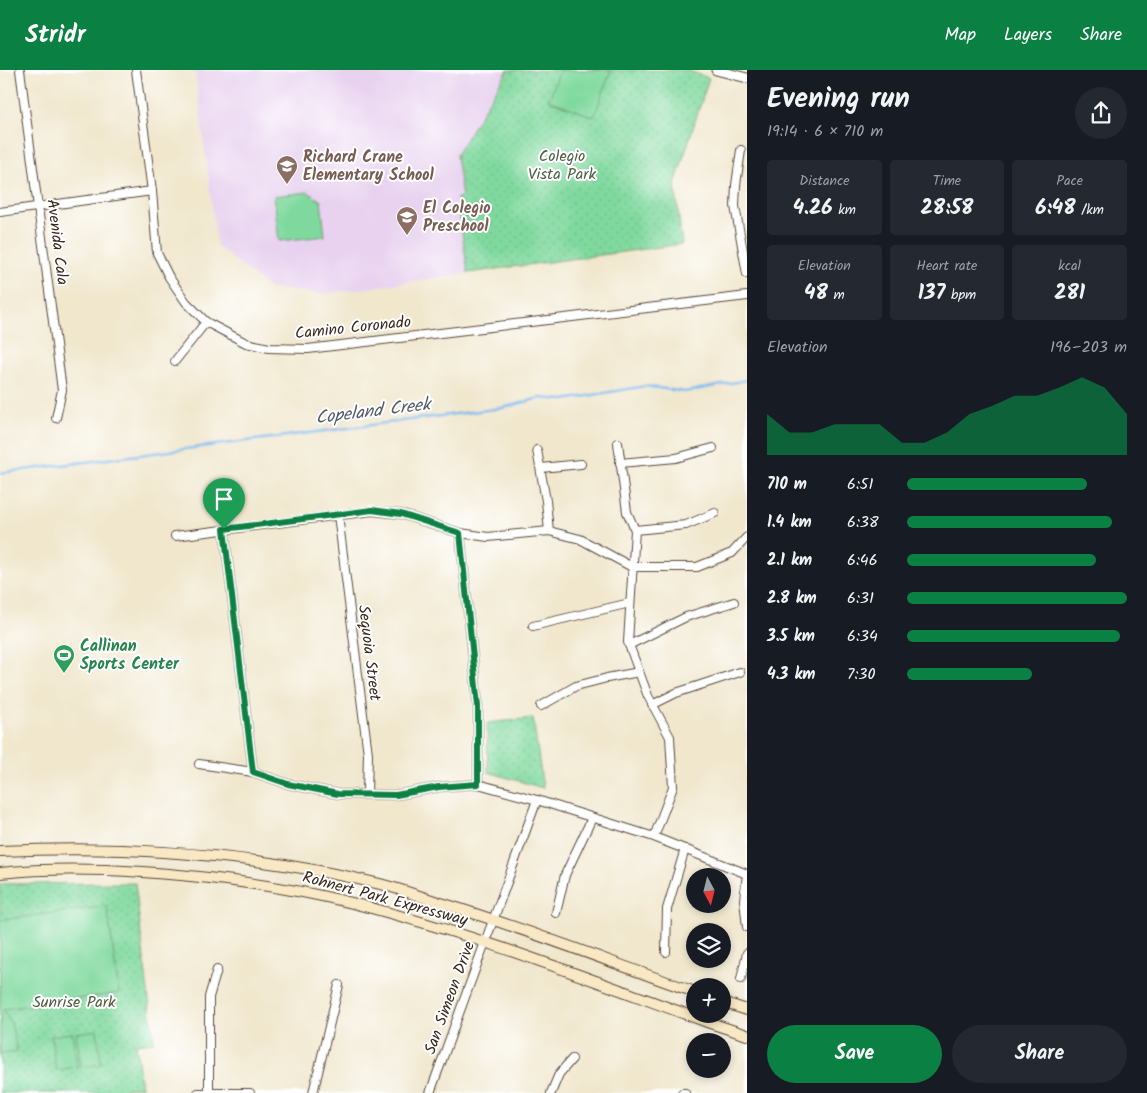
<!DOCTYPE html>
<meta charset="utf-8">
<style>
:root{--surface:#171b24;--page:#242831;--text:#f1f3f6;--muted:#9ea1a6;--accent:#0b8043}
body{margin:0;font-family:Kalam,sans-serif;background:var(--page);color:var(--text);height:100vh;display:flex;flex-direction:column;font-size:19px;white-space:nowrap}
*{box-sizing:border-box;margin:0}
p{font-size:16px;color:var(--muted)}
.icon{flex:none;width:28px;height:28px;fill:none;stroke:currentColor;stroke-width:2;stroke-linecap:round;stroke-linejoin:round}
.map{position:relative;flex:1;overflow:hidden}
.details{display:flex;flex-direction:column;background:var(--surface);width:400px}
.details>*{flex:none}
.needle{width:32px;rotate:173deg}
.controls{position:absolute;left:686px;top:798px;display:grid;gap:10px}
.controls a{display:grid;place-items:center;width:45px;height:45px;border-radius:50%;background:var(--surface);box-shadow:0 2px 8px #0003;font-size:25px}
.pin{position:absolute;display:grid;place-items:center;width:42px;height:42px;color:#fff;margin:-51px -21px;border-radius:50% 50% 50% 0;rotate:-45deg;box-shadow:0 0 5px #0007}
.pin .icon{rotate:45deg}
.round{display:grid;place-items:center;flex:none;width:52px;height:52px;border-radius:26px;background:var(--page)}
.summary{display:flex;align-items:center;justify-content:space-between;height:85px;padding:0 20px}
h1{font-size:28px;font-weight:700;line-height:38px}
.metrics{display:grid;grid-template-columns:repeat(3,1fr);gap:8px;height:85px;padding:5px 20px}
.metrics div{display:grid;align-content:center;border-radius:5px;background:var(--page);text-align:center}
.metrics b{font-size:21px;font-weight:700}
.metrics small{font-size:14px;font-weight:400}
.metrics p{font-size:14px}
.chart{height:140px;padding:10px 20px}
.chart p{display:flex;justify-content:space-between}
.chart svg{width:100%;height:90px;margin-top:5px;fill:var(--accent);opacity:.7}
.cta{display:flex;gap:10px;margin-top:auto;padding:10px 20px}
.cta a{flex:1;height:58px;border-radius:30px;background:var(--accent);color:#fff;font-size:20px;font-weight:700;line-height:58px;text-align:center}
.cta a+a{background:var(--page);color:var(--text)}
ul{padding:0 20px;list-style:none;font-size:16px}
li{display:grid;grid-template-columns:80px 60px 1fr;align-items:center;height:38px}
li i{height:12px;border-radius:6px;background:var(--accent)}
header{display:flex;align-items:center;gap:30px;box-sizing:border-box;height:70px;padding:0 25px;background:var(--accent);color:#fff}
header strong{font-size:24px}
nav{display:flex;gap:28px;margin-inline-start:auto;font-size:18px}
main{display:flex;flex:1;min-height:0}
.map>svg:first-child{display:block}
</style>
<header>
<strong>Stridr</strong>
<nav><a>Map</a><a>Layers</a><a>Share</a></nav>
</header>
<main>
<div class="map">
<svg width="747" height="1023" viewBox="0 0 747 1023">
<defs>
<pattern id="grass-dots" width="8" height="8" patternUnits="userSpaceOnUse" patternTransform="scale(1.25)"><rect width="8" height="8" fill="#7fd99e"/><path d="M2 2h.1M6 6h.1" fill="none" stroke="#6fba88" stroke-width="1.8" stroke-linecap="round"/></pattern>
</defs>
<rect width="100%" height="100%" fill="#fff"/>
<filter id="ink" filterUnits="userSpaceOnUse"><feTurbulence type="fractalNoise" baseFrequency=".02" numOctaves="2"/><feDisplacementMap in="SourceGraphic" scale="10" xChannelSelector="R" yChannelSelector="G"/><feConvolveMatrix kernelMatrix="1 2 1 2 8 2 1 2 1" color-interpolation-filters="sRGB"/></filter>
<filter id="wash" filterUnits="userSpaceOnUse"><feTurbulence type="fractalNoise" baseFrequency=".0096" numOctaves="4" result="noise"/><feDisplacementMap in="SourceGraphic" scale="20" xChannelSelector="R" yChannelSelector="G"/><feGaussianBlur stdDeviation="1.12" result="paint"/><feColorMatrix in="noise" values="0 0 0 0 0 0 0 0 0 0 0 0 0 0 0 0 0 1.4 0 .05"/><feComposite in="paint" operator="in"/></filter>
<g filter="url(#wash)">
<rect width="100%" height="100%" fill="#f0e7cd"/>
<path fill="#e8d2ef" d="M 195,0 L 508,0 L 456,85 L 462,127 L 458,128 L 468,203 L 325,224 L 269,218 L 217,176 Z"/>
<g fill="url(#grass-dots)" stroke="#5d825e">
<path d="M 508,0 L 686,0 L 709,8 L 675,114 L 682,174 L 468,203 L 457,128 L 462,127 L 456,85 Z"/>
<path d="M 533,648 L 543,718 L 488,702 L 487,653 Z"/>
<path d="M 135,813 L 154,972 L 136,974 L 141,1017 L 130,1018 L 114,1023 L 0,1023 L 0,814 Z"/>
</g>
<g fill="#7fd99e" stroke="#5d825e">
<path d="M 560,0 L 611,0 L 594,47 L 549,30 Z"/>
<path d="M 308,122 L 321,131 L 325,166 L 279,171 L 274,126 Z"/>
<path d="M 107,836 L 119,923 L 3,939 L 12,956 L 17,982 L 0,984 L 0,850 Z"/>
<path d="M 97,960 L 101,994 L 81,997 L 76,963 Z"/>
<path d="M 72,963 L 77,997 L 56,1000 L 51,966 Z"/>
</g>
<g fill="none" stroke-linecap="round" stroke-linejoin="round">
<path stroke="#7dbaf0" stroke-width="2.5" d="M 0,403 L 502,338 L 540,328 L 564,330 L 645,316 L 685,322 L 747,310"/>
</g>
</g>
<g filter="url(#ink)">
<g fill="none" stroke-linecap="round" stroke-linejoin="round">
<g stroke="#564638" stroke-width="10">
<g id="minor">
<path d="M 20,0 L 62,320 L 56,348"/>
<path d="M 136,0 L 152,121 L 157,183 L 169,207 L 186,232 L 206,252 L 246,273 L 269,278 L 308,279 L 747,226"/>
<path d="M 741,80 L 736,115 L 735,136 L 747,204"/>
<path d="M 0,142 L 152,121"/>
<path d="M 175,291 L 206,252"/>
<path d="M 618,373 L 627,442 L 635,460 L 628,572 L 648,626 L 670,667 L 673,717 L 654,767"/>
<path d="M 537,380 L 546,431 L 549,461"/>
<path d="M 620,393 L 676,388 L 713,378"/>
<path d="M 541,398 L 581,394"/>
<path d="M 338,445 L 368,684 L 367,724"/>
<path d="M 224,459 L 253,702"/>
<path d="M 635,460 L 686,455 L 715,443"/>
<path d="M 460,463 L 478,636 L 478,714"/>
<path d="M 175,466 L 372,441 L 401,444 L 460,463 L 488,467 L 549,461 L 580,469 L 632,497 L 697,497 L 732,483 L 747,467"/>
<path d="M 533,556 L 630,533"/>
<path d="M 629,575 L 686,547 L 734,532"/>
<path d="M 652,635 L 676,623 L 740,602"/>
<path d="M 541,636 L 576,616 L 607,608 L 639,602"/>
<path d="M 199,694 L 253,702 L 288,714 L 338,724 L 396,725 L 439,717 L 478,714 L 537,730 L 654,767 L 747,804"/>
<path d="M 747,804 L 744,830 L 747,857"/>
<path d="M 556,843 L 565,805 L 592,748"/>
<path d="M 666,882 L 667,839 L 685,779"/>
<path d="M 741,909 L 747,883"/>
<path d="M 209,1022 L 209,927 L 217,900"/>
<path d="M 198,1023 L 250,1023"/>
<path d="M 313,1023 L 339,915"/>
<path d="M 430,1023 L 537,730"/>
<path d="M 551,1023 L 559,1004 L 572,989"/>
<path d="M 682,1023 L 685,1023"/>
</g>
</g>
<g stroke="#564638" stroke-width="11">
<path id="tertiary" d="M 716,0 L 747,8"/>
</g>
<g stroke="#564638" stroke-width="12">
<g id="secondary">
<path d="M 0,781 C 127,775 256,784 380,814 C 401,819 421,827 441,833 C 527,859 610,892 695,922"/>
<path d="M 0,803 C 47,798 96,799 143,802 C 214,807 284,816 352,833 C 475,864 592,910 710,953 L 747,965"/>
<path d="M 722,932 L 747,940"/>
</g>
</g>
<use href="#minor" stroke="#fff" stroke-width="8"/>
<use href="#tertiary" stroke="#fff" stroke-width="9"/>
<use href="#secondary" stroke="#f8e8c3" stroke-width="10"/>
</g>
</g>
<g fill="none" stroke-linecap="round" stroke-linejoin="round" filter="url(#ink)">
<g stroke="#fff" stroke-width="10">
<path id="route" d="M 372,440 L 401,444 L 460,463 L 478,636 L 478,714 L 439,717 L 396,725 L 338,724 L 288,714 L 253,702 L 224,459 Z"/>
</g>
<use href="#route" stroke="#0b8043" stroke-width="6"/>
</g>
<defs>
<g id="school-pin" transform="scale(1.125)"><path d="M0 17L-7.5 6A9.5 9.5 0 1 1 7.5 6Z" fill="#8d6e63" stroke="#fff"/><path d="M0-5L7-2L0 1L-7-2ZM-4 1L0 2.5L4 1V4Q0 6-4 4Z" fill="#fff"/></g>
<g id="stadium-pin" transform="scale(1.125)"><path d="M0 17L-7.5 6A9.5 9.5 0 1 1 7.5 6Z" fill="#2e9e5b" stroke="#fff"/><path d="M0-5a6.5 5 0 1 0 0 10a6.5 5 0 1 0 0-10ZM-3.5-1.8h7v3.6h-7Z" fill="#fff"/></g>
</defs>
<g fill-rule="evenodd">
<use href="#school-pin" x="287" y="96"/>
<use href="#school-pin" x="407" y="147"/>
<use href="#stadium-pin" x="64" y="585"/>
</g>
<g text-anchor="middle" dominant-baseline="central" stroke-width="4" stroke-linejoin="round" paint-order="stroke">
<g font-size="16" fill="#4f5f44" stroke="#fff">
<text x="562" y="86">Colegio<tspan x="562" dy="18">Vista Park</tspan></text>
<text x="74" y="932">Sunrise Park</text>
</g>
<g font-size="16" font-weight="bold" fill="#785e54" stroke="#fff" text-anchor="start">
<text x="303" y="87">Richard Crane<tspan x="303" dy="18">Elementary School</tspan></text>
<text x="423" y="138">El Colegio<tspan x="423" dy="18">Preschool</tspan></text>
</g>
<g font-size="16" fill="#3b2a1e" stroke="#fff">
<text transform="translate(57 172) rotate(83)">Avenida Cala</text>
<text transform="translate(353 258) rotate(-6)">Camino Coronado</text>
<text transform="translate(369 583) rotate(83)">Sequoia Street</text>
<text transform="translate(385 829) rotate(15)">Rohnert Park Expressway</text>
<text transform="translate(450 928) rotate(-70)">San Simeon Drive</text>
</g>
<g font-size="16" font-weight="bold" fill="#27864d" stroke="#fff" text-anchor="start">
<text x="80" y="576">Callinan<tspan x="80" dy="18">Sports Center</tspan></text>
</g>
<g font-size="18" font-style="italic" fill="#525c68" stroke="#fff">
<text transform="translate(373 342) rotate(-7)">Copeland Creek</text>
</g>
</g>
</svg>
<div class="controls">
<a><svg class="needle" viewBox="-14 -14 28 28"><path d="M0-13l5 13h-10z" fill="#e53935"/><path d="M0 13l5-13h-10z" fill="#9ea1a6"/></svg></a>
<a><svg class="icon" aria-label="layers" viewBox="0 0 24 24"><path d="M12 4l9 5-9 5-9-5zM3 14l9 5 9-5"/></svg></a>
<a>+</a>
<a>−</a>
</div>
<div class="pin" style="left:224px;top:459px;background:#1e9e55"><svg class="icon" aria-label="arrive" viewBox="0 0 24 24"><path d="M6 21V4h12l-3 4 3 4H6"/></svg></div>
</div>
<section class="details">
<div class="summary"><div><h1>Evening run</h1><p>19:14 · 6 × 710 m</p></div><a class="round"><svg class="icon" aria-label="share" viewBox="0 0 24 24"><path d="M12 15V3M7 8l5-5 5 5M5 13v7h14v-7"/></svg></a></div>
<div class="metrics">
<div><p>Distance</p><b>4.26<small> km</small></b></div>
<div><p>Time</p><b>28:58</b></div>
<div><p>Pace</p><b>6:48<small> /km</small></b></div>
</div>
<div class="metrics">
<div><p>Elevation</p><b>48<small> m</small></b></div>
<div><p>Heart rate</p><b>137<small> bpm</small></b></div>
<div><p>kcal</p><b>281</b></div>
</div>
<div class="chart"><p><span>Elevation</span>196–203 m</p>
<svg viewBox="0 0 160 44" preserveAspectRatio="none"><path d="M0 44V24L10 33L20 33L30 29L40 29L50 29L60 38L70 38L80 33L90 24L100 20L110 15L120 15L130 11L140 6L150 11L160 24V44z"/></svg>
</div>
<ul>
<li><b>710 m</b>6:51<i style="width:82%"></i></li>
<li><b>1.4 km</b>6:38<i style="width:93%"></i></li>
<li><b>2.1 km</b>6:46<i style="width:86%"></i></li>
<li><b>2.8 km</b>6:31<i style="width:100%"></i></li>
<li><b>3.5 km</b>6:34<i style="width:97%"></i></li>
<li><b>4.3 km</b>7:30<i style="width:57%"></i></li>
</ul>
<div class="cta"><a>Save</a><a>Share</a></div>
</section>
</main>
